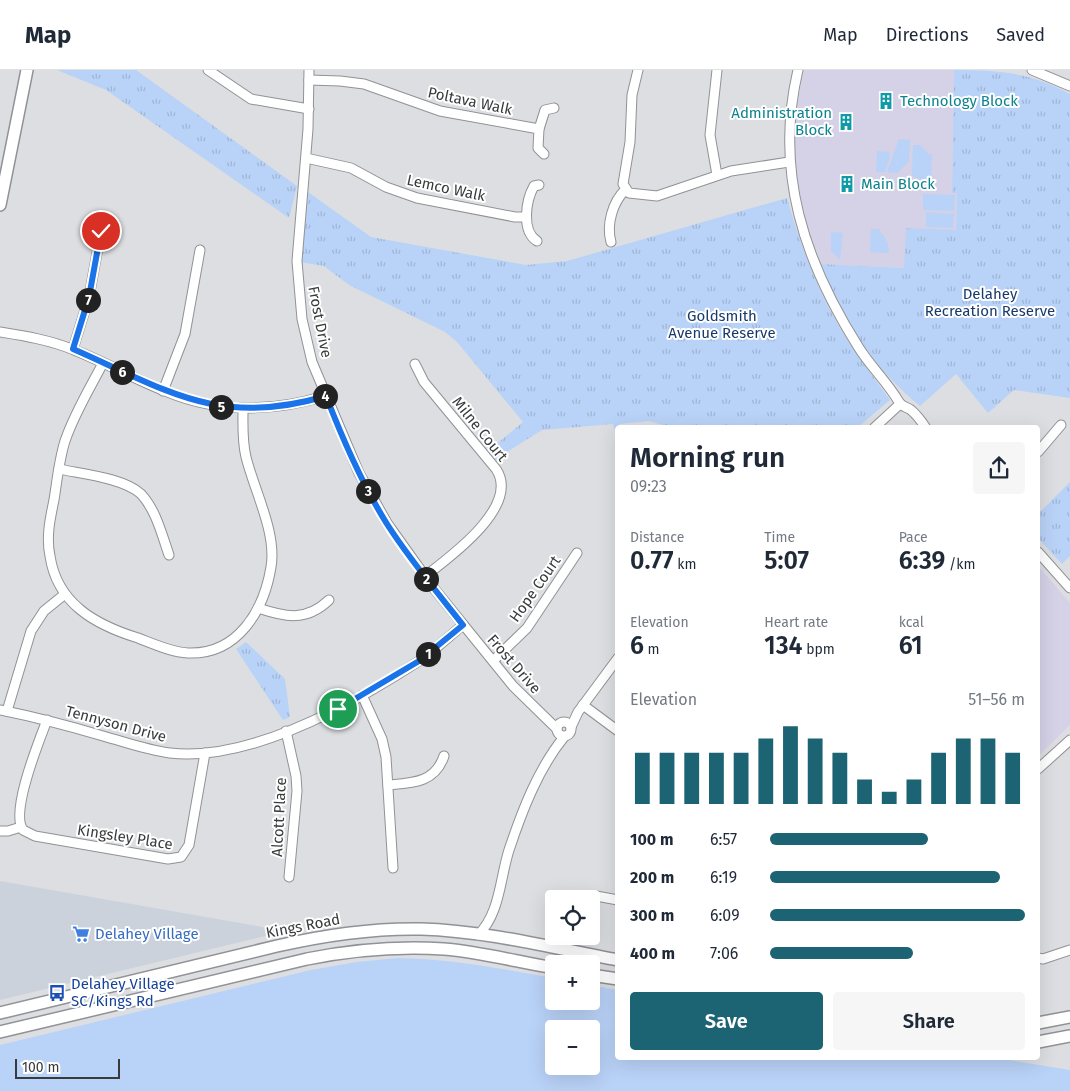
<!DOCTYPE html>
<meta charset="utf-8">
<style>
:root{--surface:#fff;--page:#f6f6f7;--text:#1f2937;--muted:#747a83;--line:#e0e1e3;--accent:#1c6373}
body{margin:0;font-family:"Fira Sans",sans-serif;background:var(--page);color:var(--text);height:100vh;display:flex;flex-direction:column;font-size:19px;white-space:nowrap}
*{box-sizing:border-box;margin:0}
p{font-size:16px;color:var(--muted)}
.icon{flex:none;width:28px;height:28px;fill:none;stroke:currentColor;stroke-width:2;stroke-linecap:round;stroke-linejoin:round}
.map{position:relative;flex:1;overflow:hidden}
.details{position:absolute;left:615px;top:355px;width:425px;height:635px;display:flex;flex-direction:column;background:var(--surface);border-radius:5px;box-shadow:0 5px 20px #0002}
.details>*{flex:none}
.tools{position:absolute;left:545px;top:820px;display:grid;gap:10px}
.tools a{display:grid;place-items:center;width:55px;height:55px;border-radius:5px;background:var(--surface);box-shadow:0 5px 20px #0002;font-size:25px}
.scale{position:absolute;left:15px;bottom:12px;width:105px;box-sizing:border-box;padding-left:5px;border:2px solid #393a3b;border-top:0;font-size:14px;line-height:18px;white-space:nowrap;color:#393a3b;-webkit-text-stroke:4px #fff;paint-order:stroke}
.pin{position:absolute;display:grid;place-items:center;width:42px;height:42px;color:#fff;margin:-21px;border:2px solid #fff;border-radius:50%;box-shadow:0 1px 5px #0007}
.km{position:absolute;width:25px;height:25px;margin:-12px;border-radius:50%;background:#222;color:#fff;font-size:14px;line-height:25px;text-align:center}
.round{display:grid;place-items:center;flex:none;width:52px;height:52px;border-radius:5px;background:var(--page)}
.overview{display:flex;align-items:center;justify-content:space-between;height:85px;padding:0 15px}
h1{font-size:28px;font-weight:600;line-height:38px}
.metrics{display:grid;grid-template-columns:repeat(3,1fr);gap:8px;height:85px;padding:5px 15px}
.metrics div{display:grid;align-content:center}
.metrics b{font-size:25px;font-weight:600}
.metrics small{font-size:14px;font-weight:400}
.metrics p{font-size:14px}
.chart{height:140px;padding:10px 15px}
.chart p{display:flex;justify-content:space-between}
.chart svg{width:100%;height:90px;margin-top:5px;stroke:var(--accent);stroke-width:6}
.primary-button{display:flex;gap:10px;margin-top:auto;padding:10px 15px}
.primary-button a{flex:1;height:58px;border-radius:5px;background:var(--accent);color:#fff;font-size:20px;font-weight:600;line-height:58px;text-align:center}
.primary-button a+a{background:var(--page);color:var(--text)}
ul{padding:0 15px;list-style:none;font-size:16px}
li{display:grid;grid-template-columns:80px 60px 1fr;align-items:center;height:38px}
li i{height:12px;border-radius:6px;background:var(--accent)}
header{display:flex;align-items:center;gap:30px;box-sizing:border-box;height:70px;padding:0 25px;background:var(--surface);border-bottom:1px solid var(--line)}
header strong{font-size:24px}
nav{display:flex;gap:28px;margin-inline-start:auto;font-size:18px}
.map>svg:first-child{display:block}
</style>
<header>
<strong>Map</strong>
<nav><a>Map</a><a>Directions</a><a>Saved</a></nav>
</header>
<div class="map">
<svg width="1070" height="1021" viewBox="0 0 1070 1021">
<defs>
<pattern id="park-tufts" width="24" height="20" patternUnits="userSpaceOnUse" patternTransform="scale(1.25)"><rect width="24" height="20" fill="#b9d2f7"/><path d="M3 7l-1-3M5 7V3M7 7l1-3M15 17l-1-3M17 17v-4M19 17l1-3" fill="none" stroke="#a0b5d5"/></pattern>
</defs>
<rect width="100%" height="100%" fill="#dcdee2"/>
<path fill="#ccd2dc" d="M 0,811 L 286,861 L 0,930 Z"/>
<g fill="#d5d1e7">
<path d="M 804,0 L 954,0 L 952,122 L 957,123 L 956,160 L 904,198 L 821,194 L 799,133 L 793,98 L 793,55 Z"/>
<path d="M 1038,496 L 1070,533 L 1070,655 L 1038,686 Z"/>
</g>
<g fill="#b9d2f7" fill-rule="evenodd">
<path d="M 899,69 L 910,70 L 909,91 L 897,103 L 887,102 Z"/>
<path d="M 913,75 L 920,75 L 930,85 L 932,83 L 931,114 L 912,106 Z"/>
<path d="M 888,78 L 890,87 L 885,102 L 876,102 L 877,81 L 888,82 Z"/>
<path d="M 923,124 L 955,125 L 954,141 L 923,140 Z"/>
<path d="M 926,142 L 954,144 L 953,158 L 926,157 Z"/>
<path d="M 871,159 L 879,159 L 888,173 L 889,183 L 870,182 Z"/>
<path d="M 831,162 L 843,163 L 840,190 L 831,181 Z"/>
<path d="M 398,888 C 451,889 502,899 554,908 L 554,931 L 591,931 L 591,915 L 617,920 L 618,988 L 996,988 L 1070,1000 L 1070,1021 L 0,1021 L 0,975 L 311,900 L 357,892 ZM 554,959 L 591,959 L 591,996 L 554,996 Z"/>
</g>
<g fill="url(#park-tufts)">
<path d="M 57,0 L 136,0 L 297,116 L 289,148 L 106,20 Z"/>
<path d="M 954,0 C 998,0 1030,2 1070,24 L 1070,328 L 1014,320 L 988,343 L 956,304 L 920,336 C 873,298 843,250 821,194 L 904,198 L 906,158 L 956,160 L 957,123 L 952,123 Z"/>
<path d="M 308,122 L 371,167 L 526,195 L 567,191 L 787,128 C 801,178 820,227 848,271 C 861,291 876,310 890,330 L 858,357 L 673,358 L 649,351 L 620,354 L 617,367 L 613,354 L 542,360 L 494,390 L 487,382 L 523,352 L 457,272 L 445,262 L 349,215 L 324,196 L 300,192 Z"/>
<path d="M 1070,412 L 1070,486 L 1062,494 L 1038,468 L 1038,444 Z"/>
<path d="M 246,572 L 285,609 L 290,647 L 283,650 L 236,579 Z"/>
</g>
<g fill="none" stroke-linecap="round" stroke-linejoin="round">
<g stroke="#909295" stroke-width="11">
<g id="minor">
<path d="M 208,0 L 251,29 L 309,39"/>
<path d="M 309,0 L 308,59 L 297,191 L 302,249 L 312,292 L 359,403 L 387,453 L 432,516 L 513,616 L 557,659"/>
<path d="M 638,0 L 632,25 L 630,72 L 623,114 L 629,123 L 657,126 L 731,101 L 789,92"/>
<path d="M 717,0 L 710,65 L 717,105"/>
<path d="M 798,0 C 774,102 804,191 859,278 C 871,297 888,313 899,332 C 902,337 907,337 911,340 C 917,345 922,352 926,358"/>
<path d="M 1032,0 L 1070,16"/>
<path d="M 309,10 L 340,11 L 364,14 L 440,41 L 539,59"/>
<path d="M 544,84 L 538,78 L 539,59 L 545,40 L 554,38"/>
<path d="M 306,88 L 351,98 L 386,117 L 417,128 L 515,147 L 526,147"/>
<path d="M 537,171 C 521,161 526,130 534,116 L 539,115"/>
<path d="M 611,172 C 606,154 613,132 625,120"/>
<path d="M 0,262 C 25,266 50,270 74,280 C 105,292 134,309 165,321 C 217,343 272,342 325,326"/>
<path d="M 73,279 L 89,227 L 101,161"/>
<path d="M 103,293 C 90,318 74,344 65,371 C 59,390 57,411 54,430 C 50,449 46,467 50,486 C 57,534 96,555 138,568 C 154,574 171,582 188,583 C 238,585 264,540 271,497 C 277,463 254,420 246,387 C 242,371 243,355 243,338"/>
<path d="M 415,294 L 424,312 L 496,399 C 521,436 450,487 424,507"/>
<path d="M 163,321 L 185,264 L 200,180"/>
<path d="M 874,358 L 900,334"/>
<path d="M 1038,382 L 1061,355"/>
<path d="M 59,399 C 82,404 124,408 141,424 C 156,440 162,465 169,485"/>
<path d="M 1038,482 L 1070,518"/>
<path d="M 258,538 C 285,547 306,552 329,530"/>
<path d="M 493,591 L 527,558 L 577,483"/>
<path d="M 362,625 L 382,669 L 386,687 L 393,798"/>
<path d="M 583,635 L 618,661"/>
<path d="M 0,640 C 35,647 69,656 103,666 C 125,672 147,680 170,683 C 250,692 353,634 419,591 C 434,581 448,567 463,555"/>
<path d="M 7,641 L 31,561 L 44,541 L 65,524"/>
<path d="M 47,650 C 39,671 10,742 23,760 L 35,766 L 168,789 L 181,787 L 189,775 L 205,683"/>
<circle cx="564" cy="659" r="7"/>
<path d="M 571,657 L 578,642 L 618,588"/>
<path d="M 286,661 L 296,706 L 297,721 L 289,807"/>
<path d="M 1038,699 L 1070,670"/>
<path d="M 388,715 C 412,713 435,713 444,686"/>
<path d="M 0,761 L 8,761 L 21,757"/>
<path d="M 596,826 L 618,830"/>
<path d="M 478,865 C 500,844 500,808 509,780 C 522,741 538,699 564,667"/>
<path d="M 1038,888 L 1043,889 L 1070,880"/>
</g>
</g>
<g stroke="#909295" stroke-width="14">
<g id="major">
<path d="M 0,135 L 27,0"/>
<path d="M 591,905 L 618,909"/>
<path d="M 0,943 L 277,876 C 325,865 372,858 421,859 C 487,861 553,878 618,890"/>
<path d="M 1038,953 L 1070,947"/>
<path d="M 0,962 L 307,889 C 352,880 398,876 444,879 C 481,882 518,892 554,898"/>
<path d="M 1038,972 L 1070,966"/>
</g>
</g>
<use href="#minor" stroke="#fff" stroke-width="9"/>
<use href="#major" stroke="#fff" stroke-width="11"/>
</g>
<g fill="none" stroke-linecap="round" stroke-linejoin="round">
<g stroke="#fff" stroke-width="10">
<path id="route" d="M 101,161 L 89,227 L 73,279 C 167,320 218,358 326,326 C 343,370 362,414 387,454 C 410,490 437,522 463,555 L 419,591 L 338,639"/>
</g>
<use href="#route" stroke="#1a73e8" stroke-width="6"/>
</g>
<defs>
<g id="building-bare" transform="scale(1.35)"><path d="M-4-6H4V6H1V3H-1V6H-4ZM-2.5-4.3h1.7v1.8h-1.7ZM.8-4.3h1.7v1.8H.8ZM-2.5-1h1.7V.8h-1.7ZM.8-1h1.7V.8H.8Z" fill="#0f9aa8" stroke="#fff" stroke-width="2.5" paint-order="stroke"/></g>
<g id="supermarket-bare" transform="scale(1.35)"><path d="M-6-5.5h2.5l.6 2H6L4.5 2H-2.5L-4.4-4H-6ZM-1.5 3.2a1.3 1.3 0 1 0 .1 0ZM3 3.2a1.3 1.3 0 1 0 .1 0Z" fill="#3f7fe0" stroke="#fff" stroke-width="2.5" paint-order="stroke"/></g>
<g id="bus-bare" transform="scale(1.35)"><path d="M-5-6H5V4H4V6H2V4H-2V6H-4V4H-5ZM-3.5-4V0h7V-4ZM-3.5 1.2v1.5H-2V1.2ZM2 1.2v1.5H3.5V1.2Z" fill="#1a4fb4" stroke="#fff" stroke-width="2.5" paint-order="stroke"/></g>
</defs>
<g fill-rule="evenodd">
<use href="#building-bare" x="886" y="31"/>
<use href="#building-bare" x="846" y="52"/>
<use href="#building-bare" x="847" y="114"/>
<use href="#supermarket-bare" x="81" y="864"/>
<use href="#bus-bare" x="57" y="923"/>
</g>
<g text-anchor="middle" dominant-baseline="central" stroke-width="4" stroke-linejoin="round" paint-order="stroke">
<g font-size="15" fill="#393a3b" stroke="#fff">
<text transform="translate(470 31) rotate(12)">Poltava Walk</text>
<text transform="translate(446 118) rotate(12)">Lemco Walk</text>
<text transform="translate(320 252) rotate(79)">Frost Drive</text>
<text transform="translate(480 359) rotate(51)">Milne Court</text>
<text transform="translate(535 519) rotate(-55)">Hope Court</text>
<text transform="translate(514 594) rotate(49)">Frost Drive</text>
<text transform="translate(116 654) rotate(15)">Tennyson Drive</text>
<text transform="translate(279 747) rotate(-87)">Alcott Place</text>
<text transform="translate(125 767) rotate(9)">Kingsley Place</text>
<text transform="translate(303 856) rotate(-11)">Kings Road</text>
</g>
<g font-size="15" fill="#0d838f" stroke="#fff" text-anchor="start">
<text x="900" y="31">Technology Block</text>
<text x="832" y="43" text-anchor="end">Administration<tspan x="832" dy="17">Block</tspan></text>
<text x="861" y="114">Main Block</text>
</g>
<g font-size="15" fill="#183a6c" stroke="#fff">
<text x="990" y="224">Delahey<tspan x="990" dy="17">Recreation Reserve</tspan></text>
<text x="722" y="246">Goldsmith<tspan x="722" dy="17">Avenue Reserve</tspan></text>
</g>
<g font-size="15" fill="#366cbe" stroke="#fff" text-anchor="start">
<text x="95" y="864">Delahey Village</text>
</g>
<g font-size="15" fill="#164399" stroke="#fff" text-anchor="start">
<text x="71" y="914">Delahey Village<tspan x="71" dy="17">SC/Kings Rd</tspan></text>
</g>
</g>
</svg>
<div class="tools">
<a><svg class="icon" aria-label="locate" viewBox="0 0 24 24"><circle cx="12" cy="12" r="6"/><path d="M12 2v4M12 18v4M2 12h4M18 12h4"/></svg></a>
<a>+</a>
<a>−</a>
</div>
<div class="scale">100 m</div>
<div class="pin" style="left:338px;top:639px;background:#1e9e55"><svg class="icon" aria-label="arrive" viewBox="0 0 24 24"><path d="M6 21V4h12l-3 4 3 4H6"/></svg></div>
<div class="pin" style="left:101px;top:161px;background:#d93025"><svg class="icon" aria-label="check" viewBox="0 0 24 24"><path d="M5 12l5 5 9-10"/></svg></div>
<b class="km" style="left:428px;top:584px">1</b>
<b class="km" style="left:426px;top:509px">2</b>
<b class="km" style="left:368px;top:421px">3</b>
<b class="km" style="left:325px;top:326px">4</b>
<b class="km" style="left:221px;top:337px">5</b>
<b class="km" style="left:122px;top:302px">6</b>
<b class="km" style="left:88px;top:230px">7</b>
<section class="details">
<div class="overview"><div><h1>Morning run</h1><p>09:23</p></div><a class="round"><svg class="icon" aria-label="share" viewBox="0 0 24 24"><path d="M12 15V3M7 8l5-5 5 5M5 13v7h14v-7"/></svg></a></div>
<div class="metrics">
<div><p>Distance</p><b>0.77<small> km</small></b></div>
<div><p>Time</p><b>5:07</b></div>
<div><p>Pace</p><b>6:39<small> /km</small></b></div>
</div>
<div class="metrics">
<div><p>Elevation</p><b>6<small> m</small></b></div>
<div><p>Heart rate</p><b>134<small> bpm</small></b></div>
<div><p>kcal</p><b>61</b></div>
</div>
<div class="chart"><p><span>Elevation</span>51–56 m</p>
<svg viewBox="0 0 160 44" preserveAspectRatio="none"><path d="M5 44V19M15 44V19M25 44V19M35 44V19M45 44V19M55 44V12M65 44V6M75 44V12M85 44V19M95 44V32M105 44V38M115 44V32M125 44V19M135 44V12M145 44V12M155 44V19"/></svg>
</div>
<ul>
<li><b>100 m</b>6:57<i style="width:62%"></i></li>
<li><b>200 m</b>6:19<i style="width:90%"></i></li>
<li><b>300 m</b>6:09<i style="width:100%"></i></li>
<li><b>400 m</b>7:06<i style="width:56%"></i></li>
</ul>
<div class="primary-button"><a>Save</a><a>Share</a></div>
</section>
</div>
